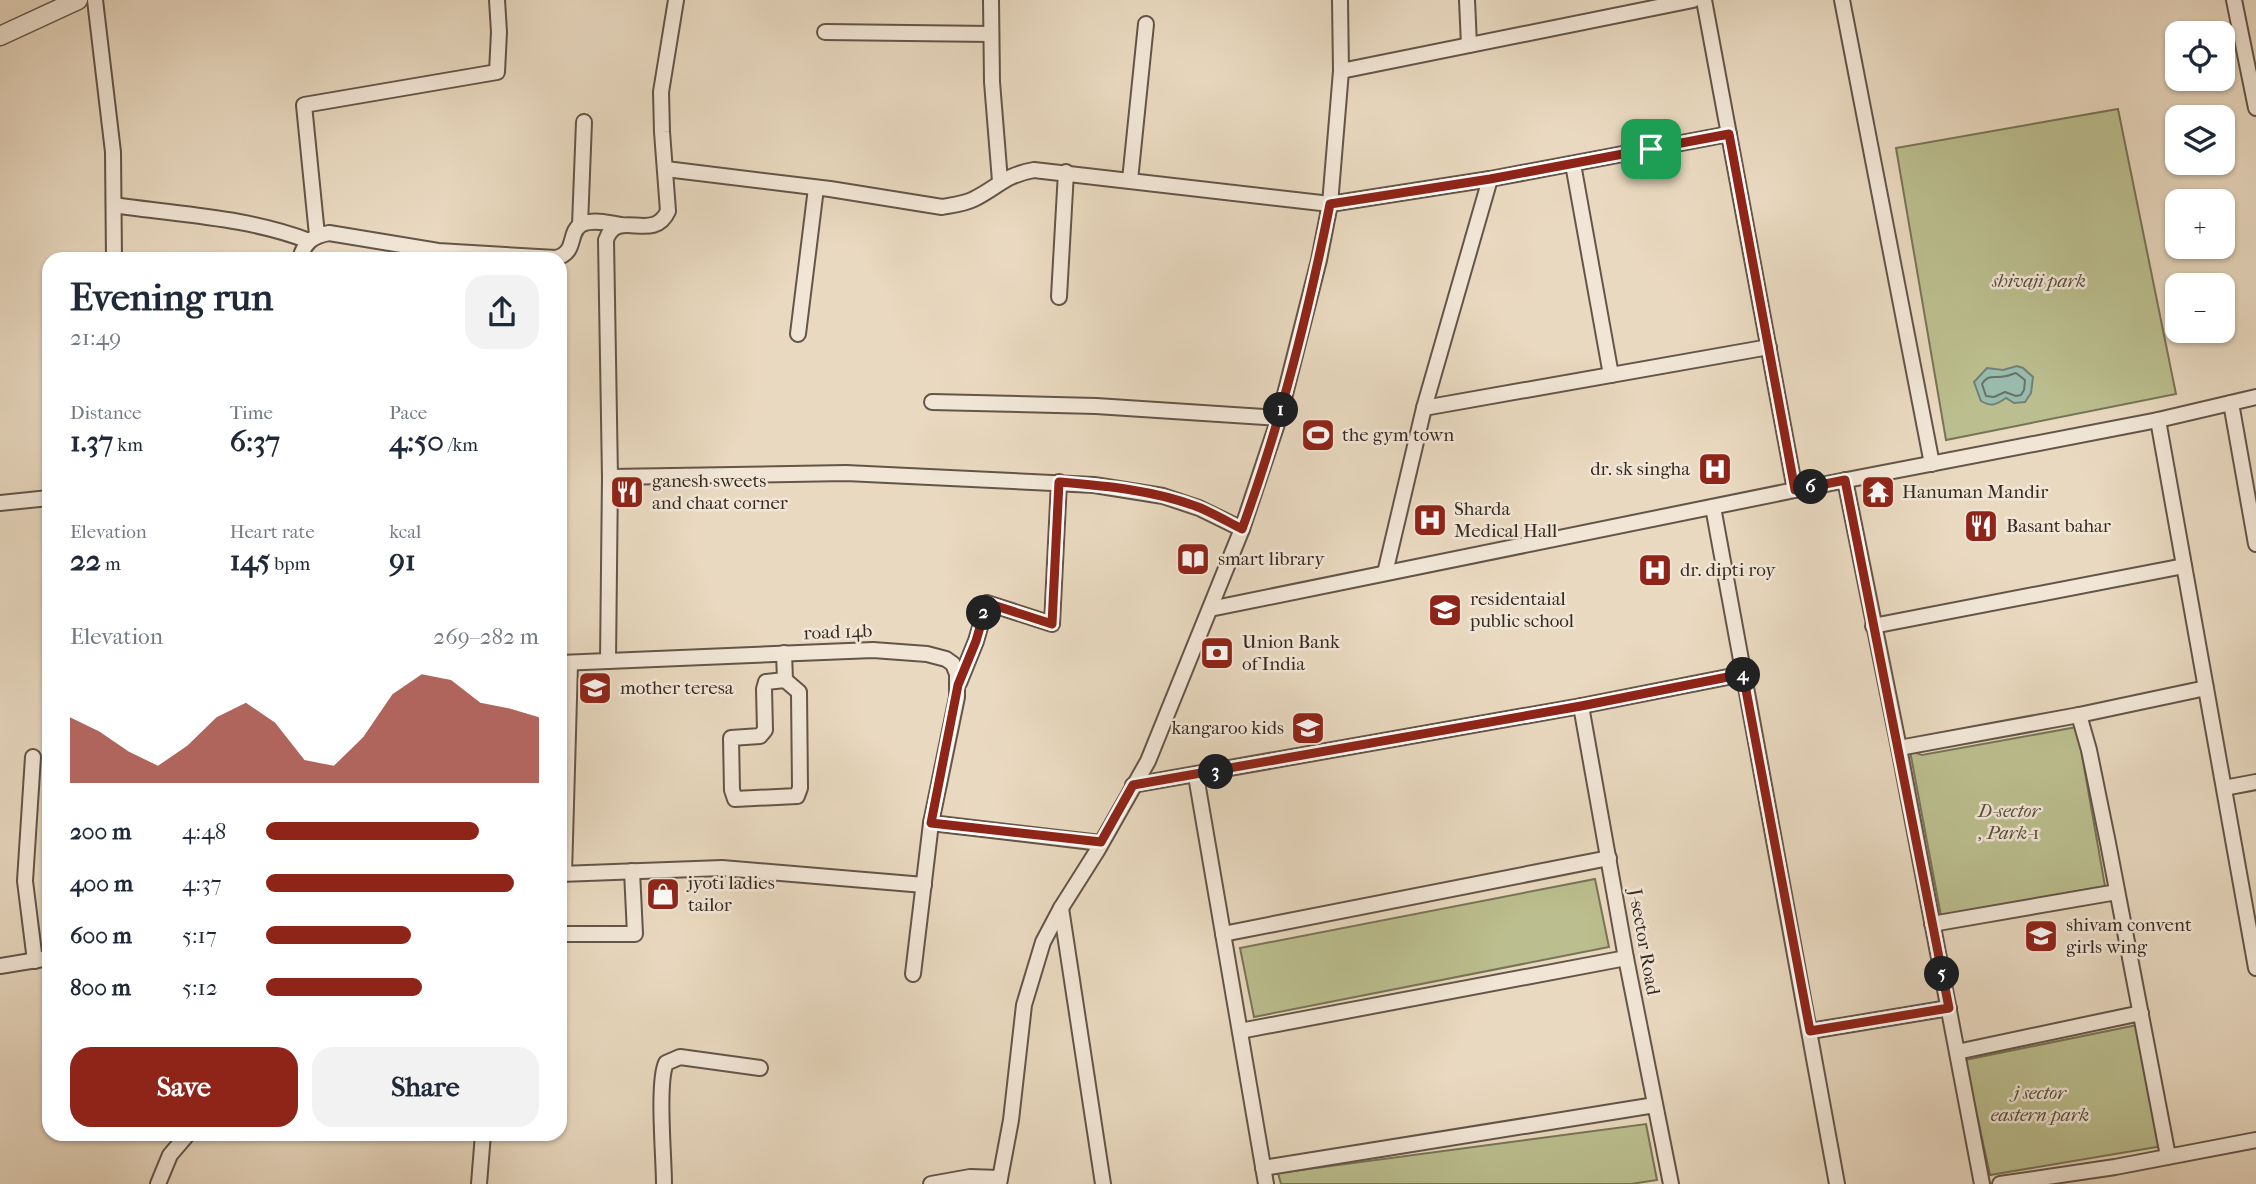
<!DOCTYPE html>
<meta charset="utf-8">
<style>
:root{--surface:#fff;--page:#f2f2f3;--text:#1f2937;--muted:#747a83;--accent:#8f2418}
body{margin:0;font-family:"IM FELL French Canon",serif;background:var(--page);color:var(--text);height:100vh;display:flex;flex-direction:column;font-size:26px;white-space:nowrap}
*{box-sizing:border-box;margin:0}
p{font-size:23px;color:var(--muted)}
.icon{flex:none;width:38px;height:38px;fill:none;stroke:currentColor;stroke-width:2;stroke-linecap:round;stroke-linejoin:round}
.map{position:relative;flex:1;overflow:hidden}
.panel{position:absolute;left:42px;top:252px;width:525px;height:889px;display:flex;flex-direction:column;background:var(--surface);border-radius:21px;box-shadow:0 2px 5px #0004}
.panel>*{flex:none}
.controls{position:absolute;left:2165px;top:21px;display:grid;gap:14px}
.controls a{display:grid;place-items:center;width:70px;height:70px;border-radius:14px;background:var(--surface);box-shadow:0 2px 5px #0004;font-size:35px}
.pin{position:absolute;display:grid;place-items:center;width:60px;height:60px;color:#fff;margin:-30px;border-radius:14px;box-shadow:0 4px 10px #0006}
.km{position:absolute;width:35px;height:35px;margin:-18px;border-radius:50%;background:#222;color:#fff;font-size:19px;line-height:35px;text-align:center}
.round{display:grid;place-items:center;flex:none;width:74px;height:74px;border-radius:21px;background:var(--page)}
.headline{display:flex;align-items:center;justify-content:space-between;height:119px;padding:0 28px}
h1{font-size:38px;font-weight:800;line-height:52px}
.figures{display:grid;grid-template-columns:repeat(3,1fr);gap:10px;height:119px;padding:7px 28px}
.figures div{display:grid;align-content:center}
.figures b{font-size:30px;font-weight:800}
.figures small{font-size:19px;font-weight:400}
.figures p{font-size:19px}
.chart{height:196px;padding:14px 28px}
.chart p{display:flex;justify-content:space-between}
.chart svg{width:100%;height:126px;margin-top:7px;fill:var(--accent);opacity:.7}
.cta{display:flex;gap:14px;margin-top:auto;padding:14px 28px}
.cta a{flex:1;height:80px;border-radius:21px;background:var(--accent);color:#fff;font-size:28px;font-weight:800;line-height:80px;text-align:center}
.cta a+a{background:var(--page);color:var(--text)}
ul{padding:0 28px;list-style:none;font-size:23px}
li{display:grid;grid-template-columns:112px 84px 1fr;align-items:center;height:52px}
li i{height:18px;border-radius:9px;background:var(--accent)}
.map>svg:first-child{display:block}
</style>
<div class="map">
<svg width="2256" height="1184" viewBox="0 0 2256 1184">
<rect width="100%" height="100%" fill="#e9d9c0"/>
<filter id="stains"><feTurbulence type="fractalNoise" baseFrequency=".00286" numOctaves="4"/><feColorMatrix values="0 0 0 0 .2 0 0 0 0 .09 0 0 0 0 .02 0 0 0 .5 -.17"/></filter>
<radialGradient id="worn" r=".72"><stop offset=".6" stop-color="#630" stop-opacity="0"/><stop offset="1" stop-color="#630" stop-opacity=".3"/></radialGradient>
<g fill="#bbbe8e" stroke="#787457" stroke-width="2">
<path d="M 2118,109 L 2176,394 L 1946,440 L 1896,148 Z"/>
<path d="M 2077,727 L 2105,886 L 1941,916 L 1910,751 L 1922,755 Z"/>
<path d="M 1595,879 L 1609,947 L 1254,1017 L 1240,948 Z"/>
<path d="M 2142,1024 L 2163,1146 L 1990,1175 L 1965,1060 Z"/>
<path d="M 1646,1124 L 1657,1180 L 1631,1184 L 1281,1184 L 1278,1173 Z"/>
</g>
<path fill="#99bbad" stroke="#718175" stroke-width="2" d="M 2017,366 L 2023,368 L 2033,377 L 2031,393 L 2025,402 L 2014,403 L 2006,398 C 1996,405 1991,407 1981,401 L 1974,382 L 1987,368 L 2003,370 Z"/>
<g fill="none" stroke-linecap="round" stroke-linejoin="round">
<path stroke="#687266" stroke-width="2" d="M 2016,373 L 2025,380 L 2024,390 L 2021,395 L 2016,396 L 2005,392 L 1994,397 L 1986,396 L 1982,384 C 1989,373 1994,379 2006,376 C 2009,376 2012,374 2016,373 Z"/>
<g stroke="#635548" stroke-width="18">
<g id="minor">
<path d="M 95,0 L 113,152 L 114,259"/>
<path d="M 991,0 L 992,82 L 1000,181"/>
<path d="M 1467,0 L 1469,45"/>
<path d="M 1704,0 L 1795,490"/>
<path d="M 1842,0 L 1932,464"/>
<path d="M 2234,0 L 2256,108"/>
<path d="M 825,32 L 991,34"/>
<path d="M 1341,71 L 1693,0"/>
<path d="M 1573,164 L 1611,375"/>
<path d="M 666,169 L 830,189 L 942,207 C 953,205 964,204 974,199 C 998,187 1005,175 1034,170 L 1330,204 L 1490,179 L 1729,134"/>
<path d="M 1130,180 L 1146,24"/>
<path d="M 114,205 C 180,215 247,217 309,241"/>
<path d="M 580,225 L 584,122"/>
<path d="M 317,235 L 304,105 L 497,72 L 499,32 L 497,0"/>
<path d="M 300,259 C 304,242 313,236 329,233 L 438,251 L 556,258 C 578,252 567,232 582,224 C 593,219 610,223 621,225"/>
<path d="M 1059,297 L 1066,172"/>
<path d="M 798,334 L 816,188"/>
<path d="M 932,402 L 1096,406 L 1279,418"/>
<path d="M 2231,403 L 2256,544"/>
<path d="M 1424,408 L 1769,347"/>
<path d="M 2158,420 L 2256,968"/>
<path d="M 610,477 L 846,473 L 1094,485 L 1163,496 L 1199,508 L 1242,529"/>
<path d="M 1845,480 L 1899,748 L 1982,1184"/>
<path d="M 0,503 L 49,498"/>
<path d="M 1713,507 L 1837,1184"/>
<path d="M 1385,573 L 1424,408 L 1490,179"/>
<path d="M 1210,609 L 1795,490 L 2158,420 L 2256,397"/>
<path d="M 1873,626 L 2184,566"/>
<path d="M 784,653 L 785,680 L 799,692 L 800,788 L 797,796 L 735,799 L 732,790 L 731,738 L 760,736 L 765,730 L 764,689 L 766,682 L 785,680"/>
<path d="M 608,661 L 610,477 L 606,240 C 617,207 653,244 668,211 L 662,132 L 661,92 L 676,0"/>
<path d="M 560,663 L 873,650 L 927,654 L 946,659 L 953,664 L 957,674 L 957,697 L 931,823 L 913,974"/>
<path d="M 959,683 L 976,641 L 987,603 L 1052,624 L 1059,482"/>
<path d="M 1581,706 L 1626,958 L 1671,1184"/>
<path d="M 2079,715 L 2089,750 L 2108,843 L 2168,1156"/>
<path d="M 1899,748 L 2079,715 L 2206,688"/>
<path d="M 33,757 L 25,881 L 35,961"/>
<path d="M 1196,776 L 1266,1184"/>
<path d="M 1133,785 L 1581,706 L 1743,674"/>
<path d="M 2224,788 L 2256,782"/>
<path d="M 931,823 L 1101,843"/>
<path d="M 560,874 L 722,868 L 924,885"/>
<path d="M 564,874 L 570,663"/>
<path d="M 1061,908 L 1103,1184"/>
<path d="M 1932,924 L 2117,892"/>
<path d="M 560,934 L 635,934 L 632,871"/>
<path d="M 1223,934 L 1609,858"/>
<path d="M 0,966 L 49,958"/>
<path d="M 1240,1031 L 1626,958"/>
<path d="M 1810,1031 L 1949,1008"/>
<path d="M 1957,1052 L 2141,1013"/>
<path d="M 1263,1168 L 1655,1105"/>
<path d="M 158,1184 L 170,1155 L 188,1134"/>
<path d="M 479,1184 L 483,1134"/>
<path d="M 664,1184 C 664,1158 657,1083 666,1063 L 680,1057 L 760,1068"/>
<path d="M 931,1184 L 970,1177 L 1000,1178"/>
<path d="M 999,1184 L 1011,1120 L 1024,1005 L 1043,942 L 1061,908 L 1097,851 L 1148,761 L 1242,529 L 1279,418 L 1319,260 L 1330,204 L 1341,71 L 1340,0"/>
<path d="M 2000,1184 L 2115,1167 L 2256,1140"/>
</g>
</g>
<g stroke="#635548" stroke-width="21">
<path id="tertiary" d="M 0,36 L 78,0"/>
</g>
<use href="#minor" stroke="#f1e6d6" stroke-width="14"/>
<use href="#tertiary" stroke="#f1e6d6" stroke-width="18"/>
</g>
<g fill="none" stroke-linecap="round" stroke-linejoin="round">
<g stroke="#fff" stroke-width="14">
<path id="route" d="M 1729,134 L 1795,490 L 1845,480 L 1949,1008 L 1810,1031 L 1743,674 L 1581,706 L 1133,785 L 1101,842 L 931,823 L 958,685 L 976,641 L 987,603 L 1052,624 L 1059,482 C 1106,486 1154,490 1198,507 C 1213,513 1228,522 1242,529 C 1281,423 1308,314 1330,204 L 1490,179 Z"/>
</g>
<use href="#route" stroke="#8f2418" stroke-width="9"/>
</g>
<defs>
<g id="stadium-square" transform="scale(1.75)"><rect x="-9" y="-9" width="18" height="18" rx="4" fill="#8f2418" stroke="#f1e6d6"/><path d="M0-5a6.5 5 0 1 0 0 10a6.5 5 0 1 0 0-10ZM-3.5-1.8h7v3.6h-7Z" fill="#fff"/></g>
<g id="hospital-square" transform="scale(1.75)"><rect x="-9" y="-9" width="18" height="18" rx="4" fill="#8f2418" stroke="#f1e6d6"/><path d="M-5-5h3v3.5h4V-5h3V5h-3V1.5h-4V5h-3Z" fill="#fff"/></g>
<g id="restaurant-square" transform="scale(1.75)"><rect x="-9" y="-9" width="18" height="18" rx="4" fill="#8f2418" stroke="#f1e6d6"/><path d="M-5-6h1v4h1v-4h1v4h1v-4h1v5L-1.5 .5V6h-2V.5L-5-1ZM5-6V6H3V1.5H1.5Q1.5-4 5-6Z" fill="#fff"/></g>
<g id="temple-square" transform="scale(1.75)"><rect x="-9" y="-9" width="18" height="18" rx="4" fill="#8f2418" stroke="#f1e6d6"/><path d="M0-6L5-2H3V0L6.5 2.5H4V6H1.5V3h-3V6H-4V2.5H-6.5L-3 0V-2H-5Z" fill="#fff"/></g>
<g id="library-square" transform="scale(1.75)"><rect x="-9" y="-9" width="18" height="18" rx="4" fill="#8f2418" stroke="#f1e6d6"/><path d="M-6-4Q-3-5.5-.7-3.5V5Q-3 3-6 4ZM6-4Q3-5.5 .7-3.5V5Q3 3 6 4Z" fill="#fff"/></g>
<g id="school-square" transform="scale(1.75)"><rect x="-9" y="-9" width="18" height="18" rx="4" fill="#8f2418" stroke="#f1e6d6"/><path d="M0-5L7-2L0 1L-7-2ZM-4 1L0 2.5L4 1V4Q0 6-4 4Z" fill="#fff"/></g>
<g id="bank-square" transform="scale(1.75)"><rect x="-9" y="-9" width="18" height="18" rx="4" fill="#8f2418" stroke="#f1e6d6"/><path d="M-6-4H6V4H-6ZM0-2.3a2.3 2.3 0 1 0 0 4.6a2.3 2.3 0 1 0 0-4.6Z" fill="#fff"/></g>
<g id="shop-square" transform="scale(1.75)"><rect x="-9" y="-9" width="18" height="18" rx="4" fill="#8f2418" stroke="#f1e6d6"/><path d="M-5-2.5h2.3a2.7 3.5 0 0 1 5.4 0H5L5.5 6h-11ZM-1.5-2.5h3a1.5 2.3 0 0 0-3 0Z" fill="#fff"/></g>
</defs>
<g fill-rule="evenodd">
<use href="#stadium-square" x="1318" y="435"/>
<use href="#hospital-square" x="1715" y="469"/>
<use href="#restaurant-square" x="627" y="492"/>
<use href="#temple-square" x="1878" y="492"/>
<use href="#hospital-square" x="1430" y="520"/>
<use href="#restaurant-square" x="1981" y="526"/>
<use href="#library-square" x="1193" y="559"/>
<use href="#hospital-square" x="1655" y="570"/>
<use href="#school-square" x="1445" y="610"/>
<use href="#bank-square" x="1217" y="653"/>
<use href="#school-square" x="595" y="688"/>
<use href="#school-square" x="1308" y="728"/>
<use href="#shop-square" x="663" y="894"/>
<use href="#school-square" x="2041" y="936"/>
</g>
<g text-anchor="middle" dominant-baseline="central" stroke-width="5" stroke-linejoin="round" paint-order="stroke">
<g font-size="19" font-style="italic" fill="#574e3c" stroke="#f1e6d6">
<text x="2039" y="281">shivaji park</text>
<text x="2009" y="811">D-sector<tspan x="2009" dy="22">, Park-1</tspan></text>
<text x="2040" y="1093">j sector<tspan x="2040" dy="22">eastern park</tspan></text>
</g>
<g font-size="19" fill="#362920" stroke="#f1e6d6" text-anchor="start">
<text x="1342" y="435">the gym town</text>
<text x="1690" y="469" text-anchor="end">dr. sk singha</text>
<text x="652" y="481">ganesh sweets<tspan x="652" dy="22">and chaat corner</tspan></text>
<text x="1902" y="492">Hanuman Mandir</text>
<text x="1454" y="509">Sharda<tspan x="1454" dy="22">Medical Hall</tspan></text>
<text x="2006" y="526">Basant bahar</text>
<text x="1218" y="559">smart library</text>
<text x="1680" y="570">dr. dipti roy</text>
<text x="1470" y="599">residentaial<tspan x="1470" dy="22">public school</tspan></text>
<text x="1242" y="642">Union Bank<tspan x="1242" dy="22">of India</tspan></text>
<text x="620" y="688">mother teresa</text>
<text x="1284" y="728" text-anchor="end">kangaroo kids</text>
<text x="688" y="883">jyoti ladies<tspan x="688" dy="22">tailor</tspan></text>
<text x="2066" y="925">shivam convent<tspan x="2066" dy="22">girls wing</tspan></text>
</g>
<g font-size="19" fill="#362920" stroke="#f1e6d6">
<text transform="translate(838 632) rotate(-2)">road 14b</text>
<text transform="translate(1644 942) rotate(80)">J-sector Road</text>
</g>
</g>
<rect width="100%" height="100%" filter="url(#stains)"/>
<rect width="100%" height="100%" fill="url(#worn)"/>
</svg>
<div class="controls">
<a><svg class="icon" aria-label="locate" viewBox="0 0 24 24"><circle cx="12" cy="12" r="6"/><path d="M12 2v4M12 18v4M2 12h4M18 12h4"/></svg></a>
<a><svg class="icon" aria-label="layers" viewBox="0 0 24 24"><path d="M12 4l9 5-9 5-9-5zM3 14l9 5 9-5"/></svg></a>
<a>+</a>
<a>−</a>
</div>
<div class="pin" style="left:1651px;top:149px;background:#1e9e55"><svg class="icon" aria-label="arrive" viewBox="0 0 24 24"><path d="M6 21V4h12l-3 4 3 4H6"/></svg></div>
<b class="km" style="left:1281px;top:410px">1</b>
<b class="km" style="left:984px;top:613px">2</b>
<b class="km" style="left:1216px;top:772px">3</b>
<b class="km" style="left:1743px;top:675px">4</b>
<b class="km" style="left:1942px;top:974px">5</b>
<b class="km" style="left:1811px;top:487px">6</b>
<section class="panel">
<div class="headline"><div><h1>Evening run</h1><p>21:49</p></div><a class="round"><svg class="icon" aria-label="share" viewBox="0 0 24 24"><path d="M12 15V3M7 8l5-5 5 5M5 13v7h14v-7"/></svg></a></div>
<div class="figures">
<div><p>Distance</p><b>1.37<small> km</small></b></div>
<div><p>Time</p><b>6:37</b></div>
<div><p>Pace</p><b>4:50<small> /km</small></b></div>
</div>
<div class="figures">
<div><p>Elevation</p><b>22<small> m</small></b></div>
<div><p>Heart rate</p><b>145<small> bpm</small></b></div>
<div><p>kcal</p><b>91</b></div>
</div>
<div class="chart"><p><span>Elevation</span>269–282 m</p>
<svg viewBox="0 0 160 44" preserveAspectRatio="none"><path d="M0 44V21L10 26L20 33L30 38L40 31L50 21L60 16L70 23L80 36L90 38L100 28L110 13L120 6L130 8L140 16L150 18L160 21V44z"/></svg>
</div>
<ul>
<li><b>200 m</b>4:48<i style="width:78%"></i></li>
<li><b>400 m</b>4:37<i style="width:91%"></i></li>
<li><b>600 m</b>5:17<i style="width:53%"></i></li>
<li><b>800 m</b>5:12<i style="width:57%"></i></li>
</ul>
<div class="cta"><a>Save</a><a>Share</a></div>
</section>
</div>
